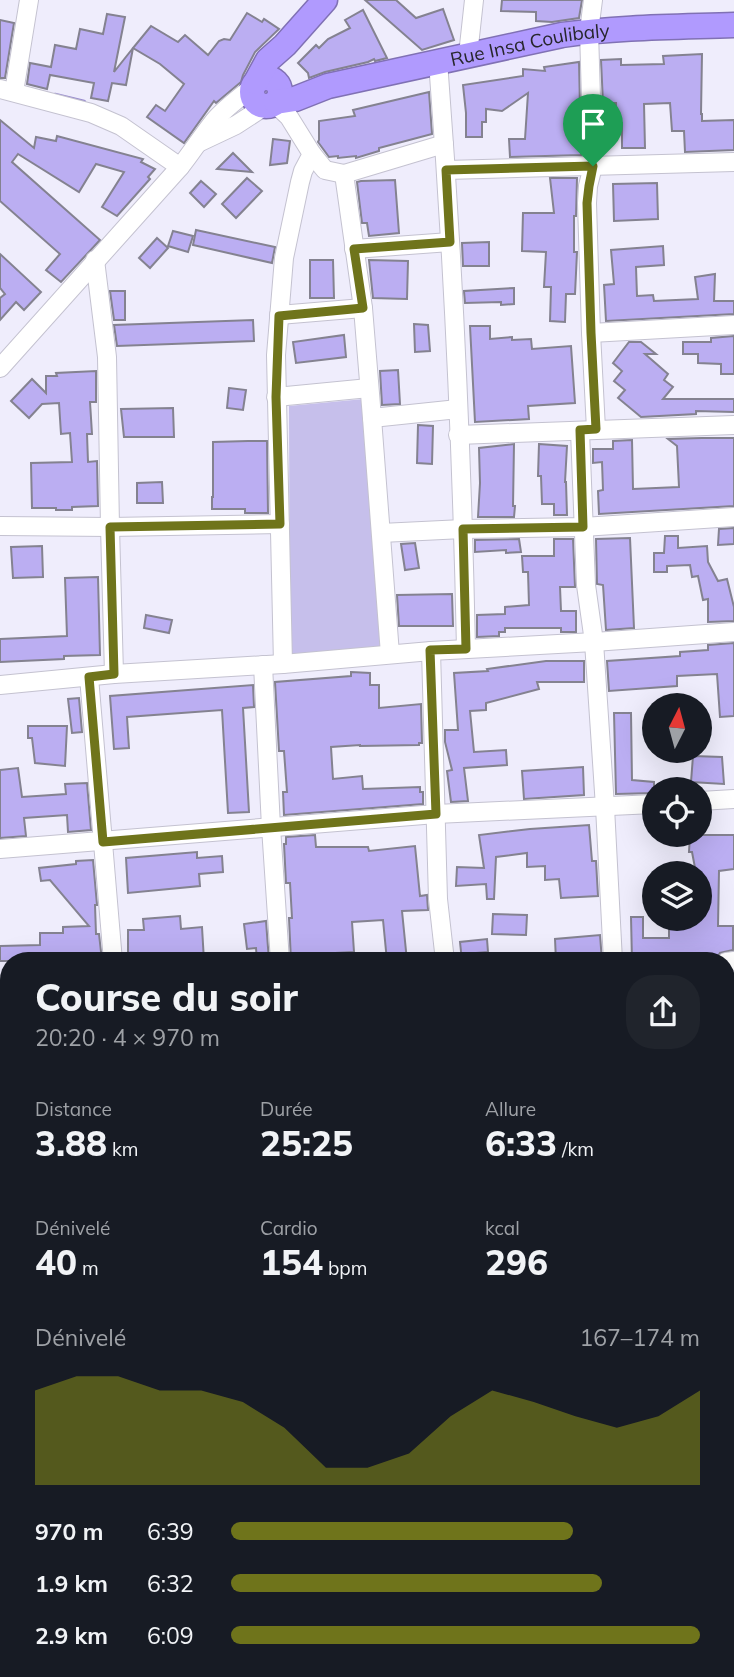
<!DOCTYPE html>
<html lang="fr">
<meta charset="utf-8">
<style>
:root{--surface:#171b24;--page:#20242c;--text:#f1f3f6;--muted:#9ea1a6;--accent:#6f741b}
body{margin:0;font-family:Mulish,sans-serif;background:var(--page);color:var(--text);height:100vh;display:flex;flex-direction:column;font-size:26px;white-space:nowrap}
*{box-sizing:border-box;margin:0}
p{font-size:23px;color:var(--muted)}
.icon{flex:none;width:38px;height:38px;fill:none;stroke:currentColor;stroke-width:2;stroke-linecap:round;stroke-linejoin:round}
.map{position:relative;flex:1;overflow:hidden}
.panel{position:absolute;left:0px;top:952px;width:735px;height:726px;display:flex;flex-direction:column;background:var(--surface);border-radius:28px 28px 0 0;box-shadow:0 7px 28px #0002}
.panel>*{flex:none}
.needle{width:46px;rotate:6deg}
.controls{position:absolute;left:642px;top:693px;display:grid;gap:14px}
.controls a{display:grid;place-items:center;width:70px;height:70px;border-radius:50%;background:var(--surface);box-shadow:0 7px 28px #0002;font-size:35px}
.pin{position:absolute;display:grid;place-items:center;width:60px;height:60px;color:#fff;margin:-72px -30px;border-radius:50% 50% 50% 0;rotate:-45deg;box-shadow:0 0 7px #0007}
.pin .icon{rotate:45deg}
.round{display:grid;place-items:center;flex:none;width:74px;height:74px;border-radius:28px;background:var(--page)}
.head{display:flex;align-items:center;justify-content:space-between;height:119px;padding:0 35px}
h1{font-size:38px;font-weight:800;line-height:52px}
.stats{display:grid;grid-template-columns:repeat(3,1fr);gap:10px;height:119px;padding:7px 35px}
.stats div{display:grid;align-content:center}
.stats b{font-size:35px;font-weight:800}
.stats small{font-size:19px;font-weight:400}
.stats p{font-size:19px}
.chart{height:196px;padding:14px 35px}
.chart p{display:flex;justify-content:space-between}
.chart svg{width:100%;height:126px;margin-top:7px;fill:var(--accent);opacity:.7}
ul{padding:0 35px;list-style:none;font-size:23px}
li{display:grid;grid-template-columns:112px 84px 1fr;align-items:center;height:52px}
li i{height:18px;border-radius:9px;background:var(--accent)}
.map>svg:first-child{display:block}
</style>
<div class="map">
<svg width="734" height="1677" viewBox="0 0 734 1677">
<rect width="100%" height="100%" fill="#efedfc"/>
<g fill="#c6bfeb">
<path d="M 364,399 L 381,653 L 290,661 L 289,406 Z"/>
<path d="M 12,1670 L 65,1670 L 65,1677 L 13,1677 Z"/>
</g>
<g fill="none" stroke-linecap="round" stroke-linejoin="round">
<path stroke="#998cce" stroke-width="4.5" d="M 55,95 L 84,102"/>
</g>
<g fill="#bbaef2" stroke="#848290" stroke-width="2">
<path d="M 365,0 L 396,0 L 416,18 L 443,9 L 454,40 L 422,50 Z"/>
<path d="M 502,0 L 582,0 L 579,18 L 552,22 L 536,21 L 536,12 L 501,11 Z"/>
<path d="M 363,10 L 387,58 L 375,61 L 374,59 L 368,62 L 325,72 L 309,78 L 308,73 L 298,63 L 316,45 L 319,48 L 328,39 L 350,28 L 345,20 Z"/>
<path d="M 247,13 L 262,22 L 264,19 L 279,29 L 255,52 L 243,75 L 241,82 L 216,103 L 214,101 L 184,143 L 147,117 L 156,105 L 165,111 L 184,84 L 160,64 L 133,48 L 151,26 L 178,42 L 185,35 L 208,55 L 219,41 L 224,39 L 230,40 Z"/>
<path d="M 107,14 L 125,17 L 114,72 L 133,48 L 126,85 L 112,83 L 108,101 L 91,98 L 94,83 L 50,75 L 47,89 L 27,84 L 30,63 L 51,67 L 55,45 L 76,49 L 80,29 L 103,34 Z"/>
<path d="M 0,20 L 14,23 L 5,78 L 0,78 Z"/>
<path d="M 702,54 L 701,114 L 702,114 L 702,121 L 734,120 L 734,150 L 685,152 L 684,131 L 672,131 L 670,103 L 644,104 L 645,148 L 622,148 L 622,123 L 616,123 L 616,103 L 603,103 L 601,60 L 621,59 L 621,65 L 664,64 L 663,56 Z"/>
<path d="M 579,62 L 581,155 L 510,157 L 509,139 L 525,139 L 528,93 L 502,111 L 486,109 L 486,122 L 482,122 L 482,137 L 466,137 L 466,113 L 463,85 L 523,76 L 523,69 L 545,71 L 544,67 Z"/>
<path d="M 429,92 L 432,134 L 379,148 L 379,151 L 356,158 L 356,156 L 338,158 L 338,156 L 329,157 L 318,142 L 319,140 L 319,121 L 355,116 L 353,110 Z"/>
<path d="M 0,120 L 34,148 L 36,137 L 56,141 L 57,136 L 143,159 L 141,162 L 155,169 L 148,177 L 150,179 L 117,216 L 102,207 L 124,172 L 96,164 L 79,192 L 18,154 L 12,162 L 100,240 L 61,282 L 46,270 L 60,254 L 0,201 Z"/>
<path d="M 273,139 L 290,141 L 287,163 L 270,165 Z"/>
<path d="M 233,153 L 252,172 L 217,169 Z"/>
<path d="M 247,178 L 262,191 L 236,218 L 222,204 Z"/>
<path d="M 550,178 L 577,178 L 576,216 L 574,216 L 574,252 L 577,252 L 575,294 L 566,294 L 565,322 L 550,321 L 551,287 L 544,287 L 546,252 L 522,251 L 523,213 L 554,213 Z"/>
<path d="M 395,180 L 399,233 L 369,236 L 367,223 L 362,223 L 357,182 L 361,181 Z"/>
<path d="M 201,181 L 216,194 L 204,207 L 190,193 Z"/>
<path d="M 657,183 L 658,219 L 614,221 L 613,184 Z"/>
<path d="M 196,230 L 275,247 L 272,263 L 193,245 Z"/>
<path d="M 173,231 L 193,236 L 188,252 L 168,246 Z"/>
<path d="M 157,238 L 168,248 L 150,268 L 139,258 Z"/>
<path d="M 489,242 L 489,266 L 463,266 L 462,243 Z"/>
<path d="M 663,246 L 664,265 L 636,267 L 637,296 L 653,295 L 654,301 L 698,299 L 695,277 L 715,274 L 714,301 L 734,301 L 734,314 L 606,321 L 604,285 L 614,284 L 611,250 Z"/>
<path d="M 0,254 L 41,292 L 24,310 L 16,302 L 0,320 L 0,298 L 5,294 L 0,288 Z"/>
<path d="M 310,260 L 333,260 L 334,298 L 310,298 Z"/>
<path d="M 369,260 L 408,261 L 407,299 L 373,298 Z"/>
<path d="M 514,288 L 514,304 L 501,305 L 501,302 L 465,303 L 464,291 Z"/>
<path d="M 110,291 L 125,291 L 125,320 L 114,320 Z"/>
<path d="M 253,320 L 254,341 L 117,346 L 114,325 Z"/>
<path d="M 414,324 L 428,325 L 430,351 L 415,352 Z"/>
<path d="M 470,326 L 490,326 L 490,339 L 512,337 L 512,340 L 531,339 L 532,349 L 571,346 L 575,403 L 528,406 L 529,419 L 475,422 Z"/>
<path d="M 344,335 L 346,357 L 296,363 L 293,342 Z"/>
<path d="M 734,336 L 734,374 L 721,374 L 721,364 L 698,363 L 698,354 L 683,354 L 683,342 L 711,342 L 711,338 Z"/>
<path d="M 629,342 L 641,342 L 656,354 L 645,354 L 668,374 L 664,380 L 673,387 L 663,399 L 734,399 L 734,412 L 696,411 L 696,414 L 641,417 L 618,398 L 625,390 L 614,381 L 622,371 L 613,363 Z"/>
<path d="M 398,370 L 400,404 L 382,405 L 380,371 Z"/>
<path d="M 96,371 L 96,402 L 90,402 L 92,434 L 87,434 L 88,462 L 97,461 L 98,506 L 72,507 L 72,510 L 56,510 L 56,508 L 32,508 L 31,463 L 72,462 L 70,433 L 61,434 L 59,403 L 42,404 L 29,418 L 11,401 L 32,379 L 46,393 L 46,376 L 57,376 L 56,373 Z"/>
<path d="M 229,388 L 246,390 L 243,410 L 227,408 Z"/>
<path d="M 173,408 L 174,437 L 124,437 L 121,409 Z"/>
<path d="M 418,425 L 433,426 L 432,464 L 417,463 Z"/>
<path d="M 702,438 L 734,438 L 734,506 L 599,514 L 598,491 L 603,490 L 602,462 L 593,463 L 593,449 L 613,449 L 613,441 L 632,440 L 633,489 L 679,487 L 677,446 L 668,439 Z"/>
<path d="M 248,441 L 267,441 L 268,513 L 245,513 L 245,509 L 212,509 L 212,497 L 213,497 L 213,442 Z"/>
<path d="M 514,444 L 513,506 L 515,506 L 514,517 L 478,517 L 480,483 L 479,448 Z"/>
<path d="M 539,444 L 567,446 L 565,482 L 566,482 L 567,515 L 554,515 L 554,504 L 542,504 L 541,476 L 538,476 Z"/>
<path d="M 162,482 L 163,503 L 137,503 L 137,483 Z"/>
<path d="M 734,528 L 734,544 L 718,545 L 719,529 Z"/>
<path d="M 665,536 L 678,536 L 678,548 L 707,546 L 708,562 L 718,581 L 727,579 L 734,607 L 734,621 L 708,622 L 708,599 L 703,600 L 698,576 L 692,577 L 690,565 L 667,566 L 667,572 L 654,572 L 654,553 L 664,553 Z"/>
<path d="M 630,538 L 634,628 L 606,630 L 603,585 L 597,584 L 596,539 Z"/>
<path d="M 519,539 L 521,552 L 506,553 L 506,550 L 475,552 L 475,540 Z"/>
<path d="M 554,539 L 573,539 L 575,587 L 560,587 L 561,611 L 576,611 L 576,632 L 561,632 L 561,628 L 505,628 L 505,632 L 499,632 L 499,636 L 477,637 L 477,615 L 505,614 L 505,607 L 529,605 L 528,572 L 523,572 L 522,556 L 554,556 Z"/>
<path d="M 415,543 L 419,568 L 405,570 L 401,544 Z"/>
<path d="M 42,546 L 43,577 L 13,578 L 11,547 Z"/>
<path d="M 98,577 L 100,655 L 64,656 L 64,659 L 0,662 L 0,639 L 67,636 L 65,578 Z"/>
<path d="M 452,594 L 453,626 L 399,626 L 397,595 Z"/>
<path d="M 146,615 L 172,620 L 169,633 L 144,628 Z"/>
<path d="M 734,643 L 734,716 L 720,717 L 717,674 L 677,676 L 677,686 L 609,691 L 607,661 L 680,656 L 680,652 L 708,650 L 708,645 Z"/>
<path d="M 546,661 L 584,661 L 584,682 L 537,682 L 539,689 L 486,703 L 486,710 L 470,711 L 474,752 L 506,750 L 507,765 L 464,768 L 468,801 L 451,802 L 447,771 L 452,770 L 445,742 L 445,730 L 458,730 L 454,673 L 488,671 L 487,669 Z"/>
<path d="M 351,672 L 370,673 L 370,685 L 379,685 L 379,708 L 421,704 L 422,743 L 419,743 L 419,745 L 360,746 L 360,745 L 331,747 L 333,779 L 362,776 L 363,789 L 420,787 L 420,792 L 423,792 L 423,804 L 284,815 L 283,792 L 287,792 L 284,751 L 279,751 L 275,682 L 351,676 Z"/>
<path d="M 253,685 L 254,707 L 243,708 L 249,812 L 228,813 L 222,710 L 127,717 L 129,748 L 114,749 L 110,696 Z"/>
<path d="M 79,698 L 82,732 L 72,733 L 68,699 Z"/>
<path d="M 614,713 L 631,713 L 632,780 L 654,782 L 654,793 L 616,794 Z"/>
<path d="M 28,726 L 67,726 L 65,766 L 35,763 L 32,738 L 28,738 Z"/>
<path d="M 693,756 L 722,757 L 724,784 L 691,782 Z"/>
<path d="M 583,767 L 584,795 L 524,799 L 522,771 Z"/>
<path d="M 18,768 L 22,797 L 66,794 L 65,784 L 87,783 L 91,830 L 68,832 L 67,815 L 24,818 L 26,836 L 0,838 L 0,770 Z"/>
<path d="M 589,825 L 592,861 L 596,861 L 598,896 L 561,898 L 559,879 L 545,880 L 545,866 L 527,867 L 527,853 L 496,857 L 494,899 L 487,899 L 486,884 L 456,886 L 457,867 L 484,868 L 479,835 L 530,829 Z"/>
<path d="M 315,835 L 316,847 L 368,847 L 369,851 L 415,846 L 420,896 L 427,895 L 428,910 L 402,911 L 407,961 L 387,961 L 383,920 L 352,922 L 354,952 L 336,953 L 336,961 L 291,961 L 289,918 L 292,918 L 290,883 L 286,883 L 284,844 L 286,844 L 286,837 Z"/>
<path d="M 690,835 L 734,835 L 734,869 L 719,871 L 718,926 L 733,926 L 733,950 L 720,953 L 715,961 L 701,961 L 701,955 L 644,956 L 644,961 L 632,961 L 631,917 L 643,917 L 643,938 L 669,938 L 669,919 L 701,919 L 702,880 L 700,880 L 700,873 L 696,873 L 692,852 L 689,852 Z"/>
<path d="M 197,852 L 197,858 L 222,856 L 223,872 L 199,874 L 200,886 L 128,893 L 126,858 Z"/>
<path d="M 93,860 L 97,905 L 95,905 L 96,934 L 99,934 L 102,961 L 0,961 L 0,946 L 40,945 L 40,933 L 63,933 L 63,927 L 89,926 L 50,880 L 41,881 L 39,868 L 76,864 L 76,861 Z"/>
<path d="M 493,914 L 527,915 L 526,935 L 492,934 Z"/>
<path d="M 180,916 L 181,929 L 202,927 L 204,961 L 130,961 L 129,956 L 128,956 L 128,930 L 144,930 L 143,919 Z"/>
<path d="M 266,921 L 269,961 L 257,961 L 256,948 L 247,949 L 244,924 Z"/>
<path d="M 600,935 L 602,961 L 556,961 L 555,939 Z"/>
<path d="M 487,939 L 488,952 L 477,953 L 478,961 L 462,961 L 460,942 Z"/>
</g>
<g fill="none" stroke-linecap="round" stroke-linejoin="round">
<g stroke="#c4c2d0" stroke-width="20">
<g id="minor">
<path d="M 593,0 L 589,31 L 593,166 L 588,186 L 587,203 L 591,333 L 596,429"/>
<path d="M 468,55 L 474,0"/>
<path d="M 438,61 C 453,257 462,453 466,649"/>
<path d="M 0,89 L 91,113 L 121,126 L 180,167"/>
<path d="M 14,92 L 29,0"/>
<path d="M 274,103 L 289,117 L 312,154 L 303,171 L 300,182 L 284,258 L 276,355 L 283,664"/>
<path d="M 200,142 L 236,125 L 265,106"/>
<path d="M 444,144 L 344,174 L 363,308 L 372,418 L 458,409"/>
<path d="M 312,154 L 325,170 L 344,174"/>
<path d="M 446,170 L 734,162"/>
<path d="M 354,249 L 450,242"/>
<path d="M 95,260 L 107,357 L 110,527 L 114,674"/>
<path d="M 279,315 L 363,308"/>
<path d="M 591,333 L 734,325"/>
<path d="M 0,368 L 180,167 C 192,152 202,136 214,121 C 225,108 239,98 253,87"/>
<path d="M 276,397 L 369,388"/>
<path d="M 372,418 L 390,654"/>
<path d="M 580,431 L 586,585 L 594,642 L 605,807 L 613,961"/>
<path d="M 458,435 L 734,425"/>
<path d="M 0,526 L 110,527 L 280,524"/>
<path d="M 381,533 L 463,529 L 583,527 L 734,517"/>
<path d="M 431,651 L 438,899 L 445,961"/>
<path d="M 263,665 L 271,827 L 280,961"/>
<path d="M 89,677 L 113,961"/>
<path d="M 0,685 L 114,674 L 283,664 L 431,651 L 594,642 L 734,632"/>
<path d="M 700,801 L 734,799"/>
<path d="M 0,849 L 436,814 L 654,804"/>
<path d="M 726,962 L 734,961"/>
<path d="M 0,1014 L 9,1013"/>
<path d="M 726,1121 L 734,1121"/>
<path d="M 0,1172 L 9,1171"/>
<path d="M 726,1287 L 734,1286"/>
<path d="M 0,1336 L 9,1336"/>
<path d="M 726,1452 L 734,1451"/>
<path d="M 0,1505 L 9,1505"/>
<path d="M 726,1619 L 734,1618"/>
<path d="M 328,1670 L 329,1677"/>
<path d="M 499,1670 L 500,1677"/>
<path d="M 667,1670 L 668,1677"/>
</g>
</g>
<g stroke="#8071b4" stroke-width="27">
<g id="highway">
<circle cx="266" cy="92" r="14"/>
<path d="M 256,82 L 268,60 L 285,45 L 325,0"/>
<path id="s1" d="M 276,102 L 295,99 L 328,86 L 562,35 C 619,27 677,27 734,25"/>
</g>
</g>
<use href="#minor" stroke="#fff" stroke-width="18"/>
<use href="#highway" stroke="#b09afe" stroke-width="24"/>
</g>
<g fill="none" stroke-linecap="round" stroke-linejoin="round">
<g stroke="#fff" stroke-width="14">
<path id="route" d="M 593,166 L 589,186 L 587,203 L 591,333 L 596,429 L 580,430 L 583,527 L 463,529 L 466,649 L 430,650 L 436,814 L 103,842 L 89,677 L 114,674 L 110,527 L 280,524 L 276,397 L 279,316 L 363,308 L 354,249 L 450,242 L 446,170 Z"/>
</g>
<use href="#route" stroke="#6f741b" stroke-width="9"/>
</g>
<g text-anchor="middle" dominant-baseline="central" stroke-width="5" stroke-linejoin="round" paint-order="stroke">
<g font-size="19" fill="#27262c" stroke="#fcfcff">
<text stroke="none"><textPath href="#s1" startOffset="261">Rue Insa Coulibaly</textPath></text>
</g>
</g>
</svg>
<div class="controls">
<a><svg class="needle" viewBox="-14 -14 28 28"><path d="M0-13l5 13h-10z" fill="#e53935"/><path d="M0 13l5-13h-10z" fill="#9ea1a6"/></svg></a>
<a><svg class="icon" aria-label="locate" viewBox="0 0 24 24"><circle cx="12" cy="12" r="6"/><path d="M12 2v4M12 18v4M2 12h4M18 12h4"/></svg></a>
<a><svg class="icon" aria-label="layers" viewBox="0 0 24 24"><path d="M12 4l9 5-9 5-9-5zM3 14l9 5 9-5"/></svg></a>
</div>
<div class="pin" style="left:593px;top:166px;background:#1e9e55"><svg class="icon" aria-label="arrive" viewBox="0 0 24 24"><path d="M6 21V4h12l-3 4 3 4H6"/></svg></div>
<section class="panel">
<div class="head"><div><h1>Course du soir</h1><p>20:20 · 4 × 970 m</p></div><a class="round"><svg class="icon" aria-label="share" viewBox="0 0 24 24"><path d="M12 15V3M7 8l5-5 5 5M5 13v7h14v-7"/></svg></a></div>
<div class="stats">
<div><p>Distance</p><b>3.88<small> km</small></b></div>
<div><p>Durée</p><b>25:25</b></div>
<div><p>Allure</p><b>6:33<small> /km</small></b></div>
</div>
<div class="stats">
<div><p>Dénivelé</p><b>40<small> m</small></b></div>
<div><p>Cardio</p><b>154<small> bpm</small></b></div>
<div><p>kcal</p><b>296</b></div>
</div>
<div class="chart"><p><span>Dénivelé</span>167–174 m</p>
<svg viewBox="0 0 160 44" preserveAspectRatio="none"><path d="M0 44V11L10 6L20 6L30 11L40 11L50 15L60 24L70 38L80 38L90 33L100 20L110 11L120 15L130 20L140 24L150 20L160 11V44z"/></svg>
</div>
<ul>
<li><b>970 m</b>6:39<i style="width:73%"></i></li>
<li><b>1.9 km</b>6:32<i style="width:79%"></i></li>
<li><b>2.9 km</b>6:09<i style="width:100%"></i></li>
</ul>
</section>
</div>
